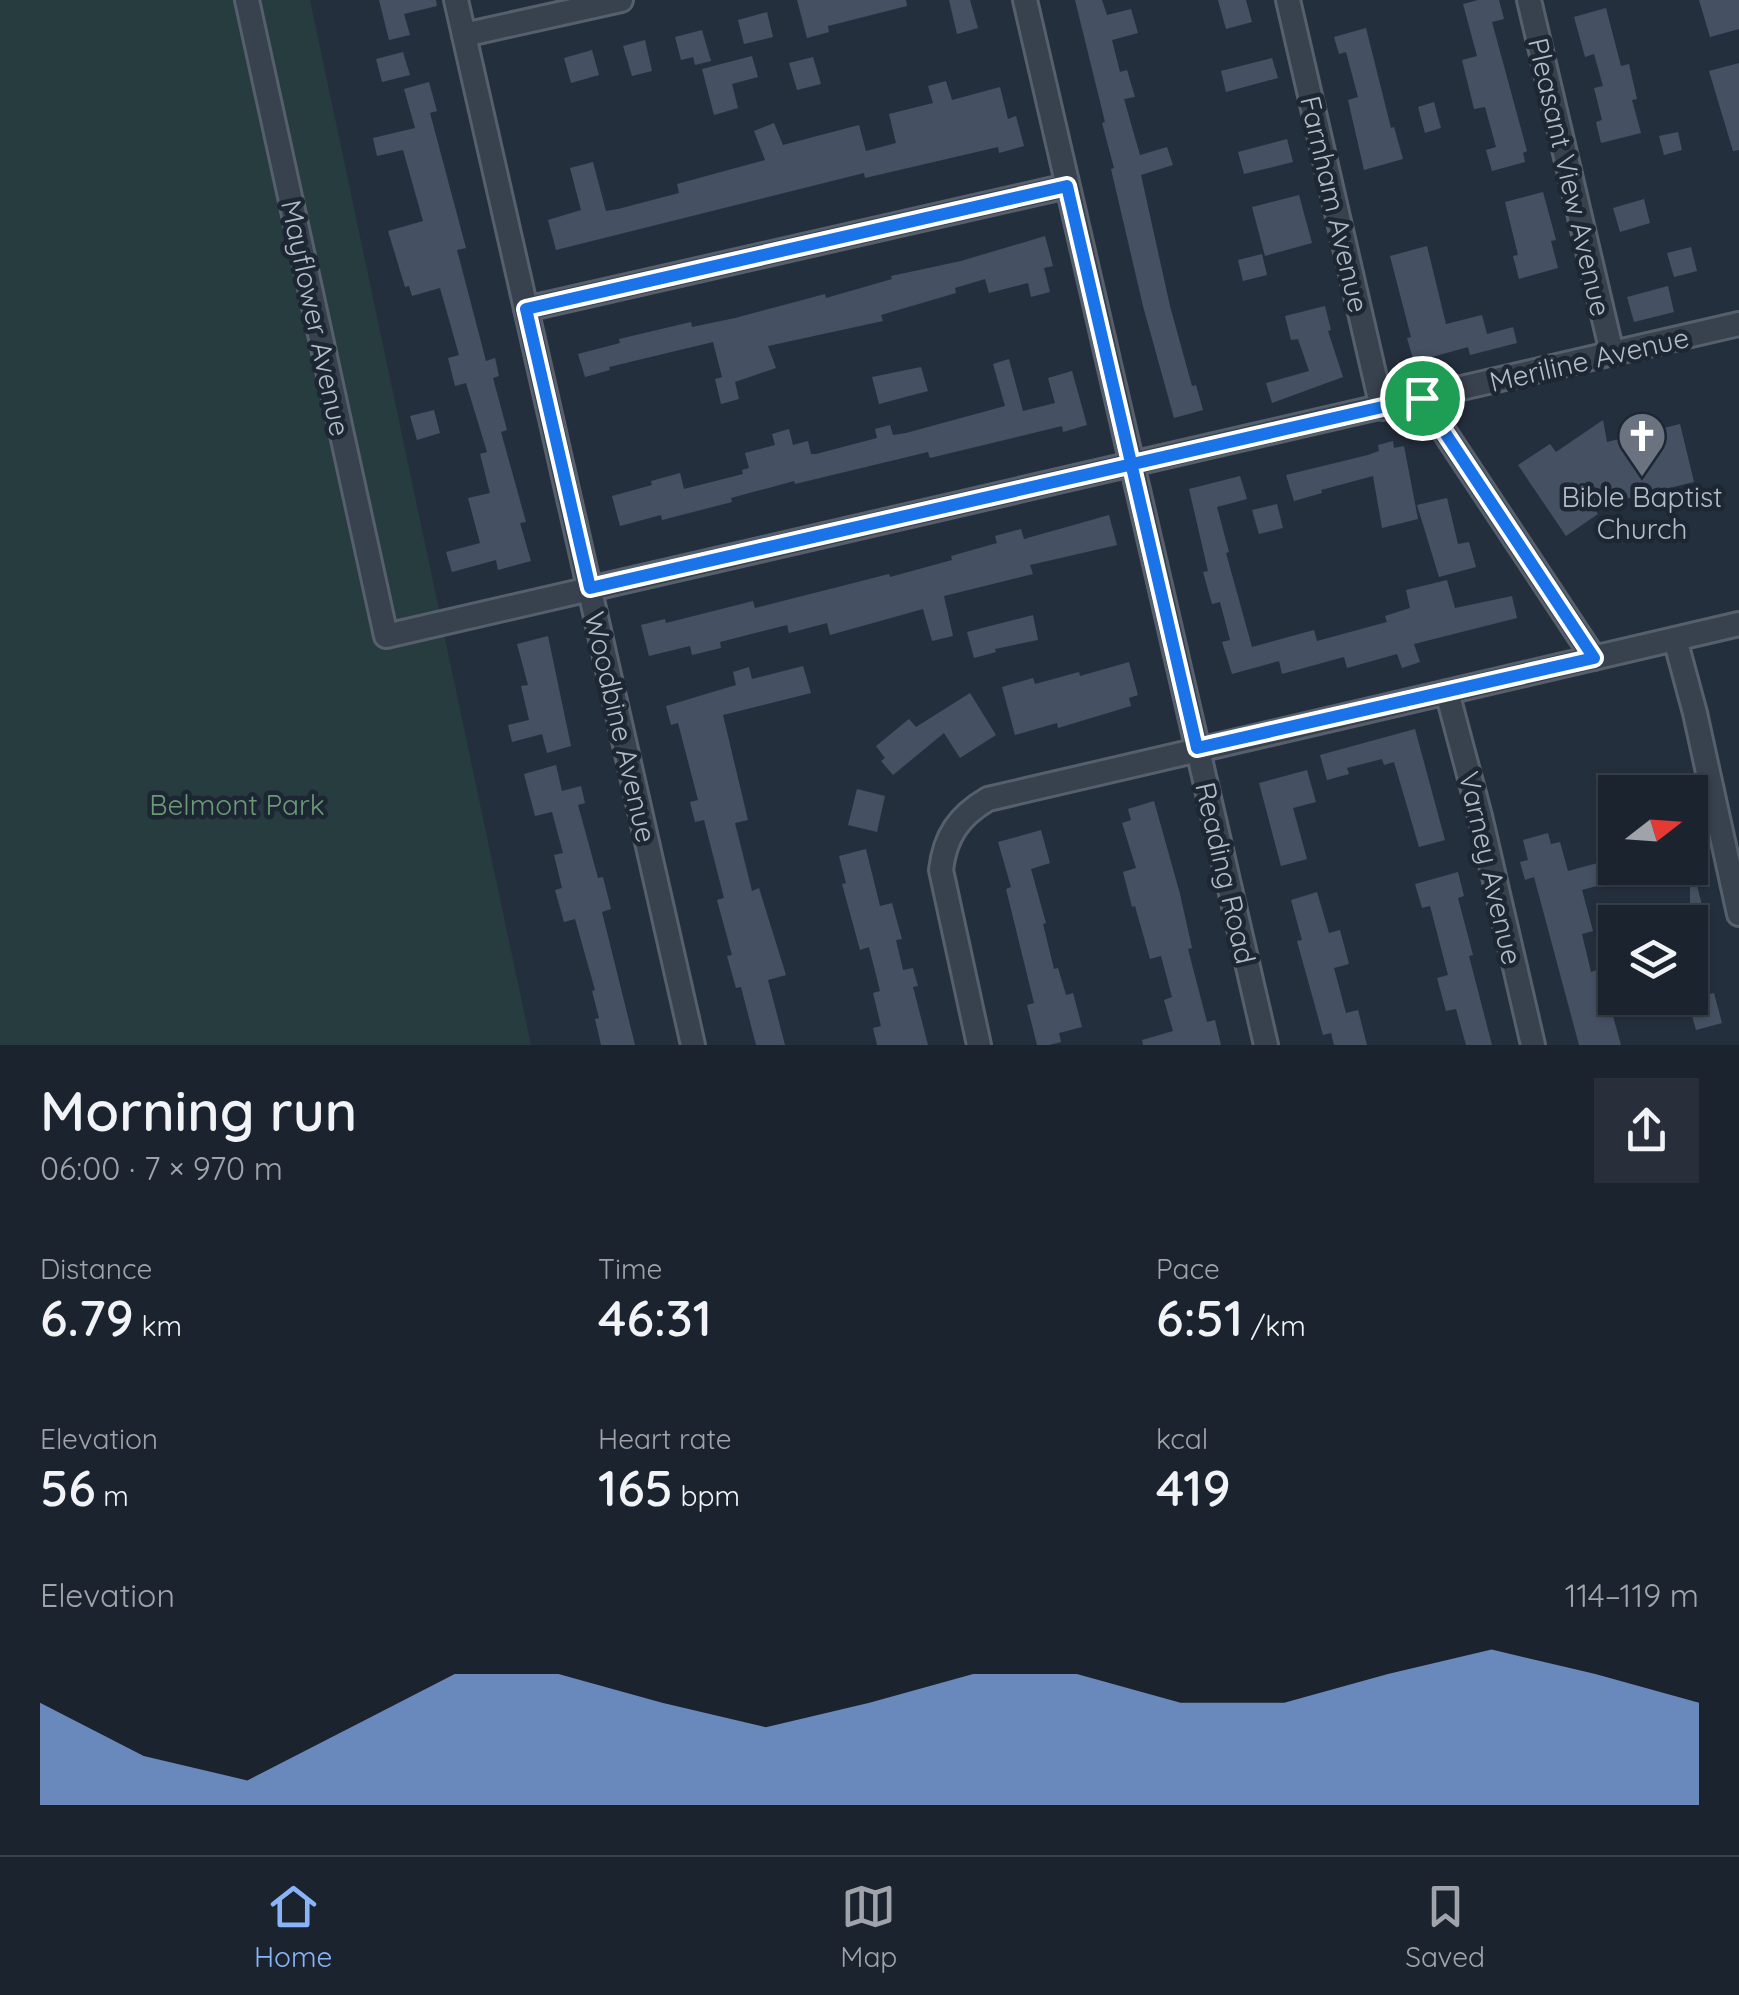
<!DOCTYPE html>
<meta charset="utf-8">
<style>
:root{--surface:#1b232e;--page:#282f3a;--text:#f1f3f6;--muted:#a0a4aa;--line:#39404a;--accent:#8ab4f8}
body{margin:0;font-family:Quicksand,sans-serif;background:var(--page);color:var(--text);height:100vh;display:flex;flex-direction:column;font-size:38px;white-space:nowrap}
*{box-sizing:border-box;margin:0}
p{font-size:32px;color:var(--muted)}
.icon{flex:none;width:55px;height:55px;fill:none;stroke:currentColor;stroke-width:2;stroke-linecap:round;stroke-linejoin:round}
.map{position:relative;height:1045px;overflow:hidden}
.drawer{display:flex;flex-direction:column;background:var(--surface);flex:1}
.drawer>*{flex:none}
.needle{width:65px;rotate:73deg}
.tools{position:absolute;left:1598px;top:775px;display:grid;gap:20px}
.tools a{display:grid;place-items:center;width:110px;height:110px;border-radius:0px;background:var(--surface);box-shadow:0 2px 8px #0004,0 0 0 2px var(--line);font-size:50px}
.pin{position:absolute;display:grid;place-items:center;width:85px;height:85px;color:#fff;margin:-42px;border:5px solid #fff;border-radius:50%;box-shadow:0 2px 10px #0007}
.round{display:grid;place-items:center;flex:none;width:105px;height:105px;border-radius:0px;background:var(--page)}
.head{display:flex;align-items:center;justify-content:space-between;height:170px;padding:0 40px}
h1{font-size:55px;font-weight:600;line-height:75px}
.metrics{display:grid;grid-template-columns:repeat(3,1fr);gap:15px;height:170px;padding:10px 40px}
.metrics div{display:grid;align-content:center}
.metrics b{font-size:50px;font-weight:600}
.metrics small{font-size:28px;font-weight:400}
.metrics p{font-size:28px}
.chart{height:280px;padding:20px 40px}
.chart p{display:flex;justify-content:space-between}
.chart svg{width:100%;height:180px;margin-top:10px;fill:var(--accent);opacity:.7}
.tab-bar{display:flex;justify-content:space-around;align-items:center;height:140px;border-top:2px solid var(--line);background:var(--surface);font-size:28px;color:var(--muted)}
.tab-bar a{display:grid;justify-items:center;gap:5px}
.tab-bar .selected{color:var(--accent)}
.map>svg:first-child{display:block}
</style>
<div class="map">
<svg width="1739" height="1045" viewBox="0 0 1739 1045">
<rect width="100%" height="100%" fill="#242f3e"/>
<path fill="#263c3f" d="M 0,0 L 310,0 L 531,1045 L 0,1045 Z"/>
<g fill="#455162">
<path d="M 379,0 L 436,0 L 437,6 L 404,14 L 410,35 L 389,40 Z"/>
<path d="M 797,0 L 906,0 L 907,6 L 828,26 L 829,32 L 807,38 Z"/>
<path d="M 949,0 L 970,0 L 978,28 L 957,34 Z"/>
<path d="M 1075,0 L 1102,0 L 1107,15 L 1131,9 L 1138,33 L 1112,40 L 1120,72 L 1127,70 L 1135,97 L 1124,99 L 1140,155 L 1167,147 L 1173,165 L 1141,175 L 1170,306 L 1192,386 L 1196,385 L 1203,410 L 1174,418 L 1143,306 L 1111,169 L 1114,168 L 1102,123 L 1105,122 Z"/>
<path d="M 1218,0 L 1246,0 L 1252,22 L 1226,29 Z"/>
<path d="M 1478,0 L 1499,0 L 1504,19 L 1492,22 L 1527,151 L 1523,153 L 1525,162 L 1492,171 L 1486,150 L 1496,147 L 1485,107 L 1474,109 L 1462,60 L 1477,56 L 1463,4 Z"/>
<path d="M 1699,0 L 1739,0 L 1739,29 L 1710,37 Z"/>
<path d="M 1606,8 L 1621,66 L 1629,64 L 1637,99 L 1632,100 L 1641,133 L 1601,143 L 1596,122 L 1602,120 L 1594,88 L 1603,86 L 1594,54 L 1585,57 L 1574,17 Z"/>
<path d="M 767,12 L 773,37 L 744,44 L 738,20 Z"/>
<path d="M 1366,28 L 1391,128 L 1394,127 L 1403,159 L 1364,170 L 1348,100 L 1358,97 L 1346,52 L 1339,54 L 1334,37 Z"/>
<path d="M 702,30 L 711,61 L 695,65 L 693,57 L 681,60 L 675,37 Z"/>
<path d="M 645,40 L 652,71 L 632,76 L 623,46 Z"/>
<path d="M 592,50 L 599,75 L 571,83 L 564,58 Z"/>
<path d="M 403,52 L 410,75 L 382,82 L 376,59 Z"/>
<path d="M 752,56 L 758,77 L 732,84 L 738,108 L 714,115 L 702,69 Z"/>
<path d="M 813,57 L 821,84 L 797,90 L 789,63 Z"/>
<path d="M 1272,58 L 1278,78 L 1226,92 L 1221,71 Z"/>
<path d="M 1739,63 L 1739,150 L 1733,151 L 1709,71 Z"/>
<path d="M 946,81 L 952,100 L 1000,87 L 1008,119 L 1016,116 L 1024,146 L 999,153 L 998,147 L 865,178 L 864,173 L 556,250 L 548,220 L 581,210 L 570,168 L 593,162 L 606,211 L 618,209 L 679,193 L 677,184 L 765,160 L 754,131 L 774,123 L 783,145 L 859,125 L 866,151 L 896,143 L 889,114 L 933,103 L 928,86 Z"/>
<path d="M 429,82 L 437,111 L 430,113 L 466,248 L 457,250 L 486,361 L 495,358 L 499,376 L 493,378 L 507,430 L 501,432 L 526,522 L 520,523 L 531,561 L 498,570 L 496,560 L 452,572 L 446,552 L 480,543 L 468,498 L 490,493 L 480,454 L 487,452 L 466,383 L 455,386 L 448,358 L 459,355 L 440,288 L 412,296 L 409,286 L 405,287 L 388,231 L 423,221 L 403,150 L 377,156 L 373,138 L 415,128 L 404,89 Z"/>
<path d="M 1434,102 L 1441,128 L 1425,133 L 1418,107 Z"/>
<path d="M 1678,132 L 1682,150 L 1664,155 L 1659,136 Z"/>
<path d="M 1287,139 L 1293,162 L 1244,174 L 1238,152 Z"/>
<path d="M 1543,192 L 1556,240 L 1551,241 L 1558,268 L 1519,279 L 1513,256 L 1518,255 L 1505,202 Z"/>
<path d="M 1299,195 L 1312,243 L 1265,256 L 1252,207 Z"/>
<path d="M 1644,199 L 1650,223 L 1620,232 L 1613,208 Z"/>
<path d="M 1045,236 L 1053,266 L 1044,268 L 1050,292 L 1031,297 L 1028,283 L 989,293 L 985,279 L 955,288 L 956,293 L 881,315 L 883,321 L 768,346 L 776,368 L 735,382 L 739,399 L 721,404 L 715,379 L 722,377 L 713,342 L 609,367 L 610,370 L 585,377 L 578,354 L 620,343 L 619,339 L 691,322 L 692,327 L 735,318 L 825,294 L 826,298 L 892,279 L 891,276 L 961,261 Z"/>
<path d="M 1427,246 L 1446,324 L 1482,315 L 1487,334 L 1513,327 L 1517,343 L 1470,355 L 1468,347 L 1414,362 L 1407,338 L 1411,337 L 1390,256 Z"/>
<path d="M 1691,247 L 1697,271 L 1674,277 L 1667,253 Z"/>
<path d="M 1262,254 L 1267,275 L 1243,281 L 1238,260 Z"/>
<path d="M 1668,286 L 1674,312 L 1634,322 L 1627,297 Z"/>
<path d="M 1325,306 L 1331,330 L 1328,331 L 1343,377 L 1272,403 L 1266,383 L 1309,371 L 1298,339 L 1291,340 L 1285,316 Z"/>
<path d="M 1009,359 L 1023,411 L 1055,403 L 1048,378 L 1072,371 L 1087,425 L 1063,432 L 1062,426 L 930,458 L 928,452 L 795,484 L 794,481 L 731,498 L 732,502 L 662,520 L 661,515 L 620,526 L 612,496 L 652,485 L 651,481 L 680,473 L 684,489 L 743,474 L 742,470 L 749,468 L 745,453 L 775,445 L 772,434 L 789,429 L 793,445 L 808,441 L 811,454 L 816,454 L 877,438 L 875,429 L 890,425 L 893,435 L 906,433 L 1005,406 L 993,364 Z"/>
<path d="M 921,367 L 928,391 L 879,404 L 872,377 Z"/>
<path d="M 434,410 L 440,433 L 417,440 L 410,416 Z"/>
<path d="M 1603,420 L 1607,442 L 1680,424 L 1694,482 L 1593,507 L 1598,514 L 1566,536 L 1518,465 L 1550,444 L 1556,452 Z"/>
<path d="M 1393,441 L 1394,448 L 1404,446 L 1418,519 L 1382,528 L 1373,476 L 1321,490 L 1322,493 L 1294,501 L 1286,475 L 1368,455 L 1379,451 L 1378,445 Z"/>
<path d="M 1240,476 L 1247,499 L 1217,507 L 1229,552 L 1226,553 L 1252,647 L 1314,630 L 1317,641 L 1387,622 L 1385,616 L 1410,608 L 1406,590 L 1447,580 L 1455,608 L 1512,596 L 1517,618 L 1414,644 L 1420,662 L 1402,668 L 1397,654 L 1347,668 L 1344,657 L 1282,674 L 1279,661 L 1232,674 L 1222,642 L 1230,640 L 1220,602 L 1212,604 L 1203,572 L 1208,571 L 1189,489 Z"/>
<path d="M 1447,498 L 1458,544 L 1469,542 L 1476,567 L 1439,577 L 1417,505 Z"/>
<path d="M 1277,504 L 1283,528 L 1259,534 L 1252,510 Z"/>
<path d="M 1109,515 L 1117,545 L 1030,565 L 1033,574 L 944,596 L 953,636 L 932,641 L 923,609 L 830,635 L 827,623 L 789,633 L 787,625 L 720,642 L 721,648 L 692,655 L 690,646 L 649,656 L 641,625 L 665,619 L 666,623 L 753,601 L 755,608 L 889,574 L 890,577 L 952,560 L 951,556 L 997,543 L 995,536 L 1021,529 L 1024,539 Z"/>
<path d="M 1033,615 L 1038,640 L 995,649 L 996,652 L 974,658 L 967,632 Z"/>
<path d="M 548,636 L 571,746 L 547,753 L 542,734 L 512,742 L 508,725 L 529,720 L 521,686 L 528,685 L 517,644 Z"/>
<path d="M 1129,662 L 1138,695 L 1129,698 L 1131,706 L 1058,728 L 1057,723 L 1015,735 L 1002,687 L 1033,678 L 1035,684 L 1079,672 L 1080,676 Z"/>
<path d="M 803,666 L 811,693 L 723,715 L 748,820 L 735,823 L 752,891 L 759,888 L 786,975 L 768,980 L 785,1045 L 756,1045 L 741,987 L 736,988 L 727,956 L 732,955 L 717,900 L 724,898 L 704,820 L 695,822 L 690,802 L 698,800 L 678,723 L 671,725 L 666,706 L 736,685 L 733,672 L 749,667 L 752,679 Z"/>
<path d="M 970,693 L 996,735 L 960,758 L 944,733 L 893,775 L 881,761 L 885,758 L 876,746 L 909,719 L 916,727 Z"/>
<path d="M 1415,729 L 1445,840 L 1419,847 L 1394,762 L 1384,765 L 1382,759 L 1347,768 L 1349,774 L 1327,780 L 1320,755 Z"/>
<path d="M 556,765 L 562,791 L 581,786 L 585,803 L 578,805 L 598,878 L 603,877 L 611,909 L 602,912 L 635,1045 L 601,1045 L 595,1019 L 599,1018 L 592,991 L 595,990 L 575,919 L 564,922 L 555,890 L 562,888 L 554,855 L 563,853 L 552,812 L 535,816 L 524,774 Z"/>
<path d="M 1307,770 L 1316,802 L 1293,808 L 1307,859 L 1281,866 L 1259,783 Z"/>
<path d="M 857,789 L 885,796 L 877,832 L 848,825 Z"/>
<path d="M 1154,801 L 1180,894 L 1192,948 L 1188,949 L 1207,1022 L 1215,1020 L 1221,1045 L 1143,1045 L 1142,1040 L 1173,1031 L 1164,1000 L 1172,997 L 1161,956 L 1150,959 L 1135,906 L 1132,907 L 1123,872 L 1136,868 L 1122,823 L 1131,820 L 1128,809 Z"/>
<path d="M 1041,830 L 1050,863 L 1031,869 L 1046,923 L 1043,924 L 1054,969 L 1058,968 L 1066,995 L 1073,993 L 1082,1027 L 1059,1033 L 1061,1042 L 1049,1045 L 1037,1045 L 1027,1005 L 1034,1003 L 1006,889 L 1011,887 L 998,842 Z"/>
<path d="M 1548,833 L 1551,844 L 1560,842 L 1568,871 L 1605,861 L 1611,882 L 1582,890 L 1593,931 L 1582,934 L 1591,972 L 1600,969 L 1621,1045 L 1579,1045 L 1534,877 L 1525,880 L 1520,862 L 1528,860 L 1523,840 Z"/>
<path d="M 866,849 L 880,906 L 892,903 L 902,939 L 896,940 L 903,970 L 913,968 L 918,986 L 913,987 L 928,1045 L 877,1045 L 873,1028 L 881,1026 L 873,993 L 880,991 L 869,947 L 860,950 L 842,884 L 846,883 L 839,856 Z"/>
<path d="M 1458,872 L 1464,896 L 1458,898 L 1473,955 L 1469,956 L 1492,1045 L 1466,1045 L 1456,1009 L 1446,1011 L 1437,978 L 1448,975 L 1430,906 L 1422,908 L 1415,884 Z"/>
<path d="M 1690,881 L 1696,881 L 1709,934 L 1690,939 L 1690,922 L 1658,922 L 1657,917 L 1690,908 Z"/>
<path d="M 1317,892 L 1329,933 L 1340,930 L 1349,964 L 1334,968 L 1346,1013 L 1358,1010 L 1367,1045 L 1334,1045 L 1331,1033 L 1323,1035 L 1297,941 L 1302,940 L 1291,900 Z"/>
<path d="M 1696,958 L 1705,995 L 1714,993 L 1722,1023 L 1696,1030 L 1689,1005 L 1650,1015 L 1646,998 L 1690,998 L 1690,959 Z"/>
</g>
<g fill="none" stroke-linecap="round" stroke-linejoin="round">
<g stroke="#565f6c" stroke-width="28">
<g id="street">
<path d="M 247,0 L 386,636 L 1739,324"/>
<path d="M 456,0 L 693,1045"/>
<path d="M 1025,0 L 1266,1045"/>
<path d="M 1288,0 L 1382,408"/>
<path d="M 1529,0 L 1612,353"/>
<path d="M 464,35 L 621,0"/>
<path d="M 526,309 L 1067,186"/>
<path d="M 1422,398 L 1594,658"/>
<path d="M 1675,639 L 1695,713 L 1739,914"/>
<path d="M 1447,692 L 1480,816 L 1533,1045"/>
<path d="M 979,1045 L 941,870 C 945,836 959,816 988,799 L 1739,624"/>
</g>
</g>
<use href="#street" stroke="#38414e" stroke-width="22"/>
</g>
<g fill="none" stroke-linecap="round" stroke-linejoin="round">
<g stroke="#fff" stroke-width="20">
<path id="route" d="M 1422,398 L 590,588 L 526,309 L 1067,186 L 1197,748 L 1594,658 L 1422,398"/>
</g>
<use href="#route" stroke="#1a73e8" stroke-width="12"/>
</g>
<defs>
<g id="church-pin" transform="scale(2.5)"><path d="M0 17L-7.5 6A9.5 9.5 0 1 1 7.5 6Z" fill="#6b7280" stroke="#1d2633"/><path d="M-1.2-6h2.4v3.5h3.3v2.4h-3.3V6h-2.4V-.1h-3.3v-2.4h3.3Z" fill="#fff"/></g>
</defs>
<g fill-rule="evenodd">
<use href="#church-pin" x="1642" y="436"/>
</g>
<g text-anchor="middle" dominant-baseline="central" stroke-width="9" stroke-linejoin="round" paint-order="stroke">
<g font-size="28" fill="#b4bcc9" stroke="#1d2633">
<text transform="translate(1570 177) rotate(77)">Pleasant View Avenue</text>
<text transform="translate(1335 204) rotate(77)">Farnham Avenue</text>
<text transform="translate(316 318) rotate(78)">Mayflower Avenue</text>
<text transform="translate(1589 359) rotate(-13)">Meriline Avenue</text>
<text transform="translate(621 727) rotate(77)">Woodbine Avenue</text>
<text transform="translate(1491 868) rotate(77)">Varney Avenue</text>
<text transform="translate(1226 873) rotate(77)">Reading Road</text>
</g>
<g font-size="28" fill="#b4bcc9" stroke="#1d2633">
<text x="1642" y="496">Bible Baptist<tspan x="1642" dy="32">Church</tspan></text>
</g>
<g font-size="28" fill="#6b9a76" stroke="#1d2633">
<text x="237" y="804">Belmont Park</text>
</g>
</g>
</svg>
<div class="tools">
<a><svg class="needle" viewBox="-14 -14 28 28"><path d="M0-13l5 13h-10z" fill="#e53935"/><path d="M0 13l5-13h-10z" fill="#a0a4aa"/></svg></a>
<a><svg class="icon" aria-label="layers" viewBox="0 0 24 24"><path d="M12 4l9 5-9 5-9-5zM3 14l9 5 9-5"/></svg></a>
</div>
<div class="pin" style="left:1422px;top:398px;background:#1e9e55"><svg class="icon" aria-label="arrive" viewBox="0 0 24 24"><path d="M6 21V4h12l-3 4 3 4H6"/></svg></div>
</div>
<section class="drawer">
<div class="head"><div><h1>Morning run</h1><p>06:00 · 7 × 970 m</p></div><a class="round"><svg class="icon" aria-label="share" viewBox="0 0 24 24"><path d="M12 15V3M7 8l5-5 5 5M5 13v7h14v-7"/></svg></a></div>
<div class="metrics">
<div><p>Distance</p><b>6.79<small> km</small></b></div>
<div><p>Time</p><b>46:31</b></div>
<div><p>Pace</p><b>6:51<small> /km</small></b></div>
</div>
<div class="metrics">
<div><p>Elevation</p><b>56<small> m</small></b></div>
<div><p>Heart rate</p><b>165<small> bpm</small></b></div>
<div><p>kcal</p><b>419</b></div>
</div>
<div class="chart"><p><span>Elevation</span>114–119 m</p>
<svg viewBox="0 0 160 44" preserveAspectRatio="none"><path d="M0 44V19L10 32L20 38L30 25L40 12L50 12L60 19L70 25L80 19L90 12L100 12L110 19L120 19L130 12L140 6L150 12L160 19V44z"/></svg>
</div>
</section>
<nav class="tab-bar">
<a class="selected"><svg class="icon" aria-label="home" viewBox="0 0 24 24"><path d="M3 11l9-7 9 7M6 9v11h12V9"/></svg>Home</a>
<a><svg class="icon" aria-label="map" viewBox="0 0 24 24"><path d="M3 6l6-2 6 2 6-2v14l-6 2-6-2-6 2zM9 4v14M15 6v14"/></svg>Map</a>
<a><svg class="icon" aria-label="saved" viewBox="0 0 24 24"><path d="M7 4h10v16l-5-4-5 4z"/></svg>Saved</a>
</nav>
